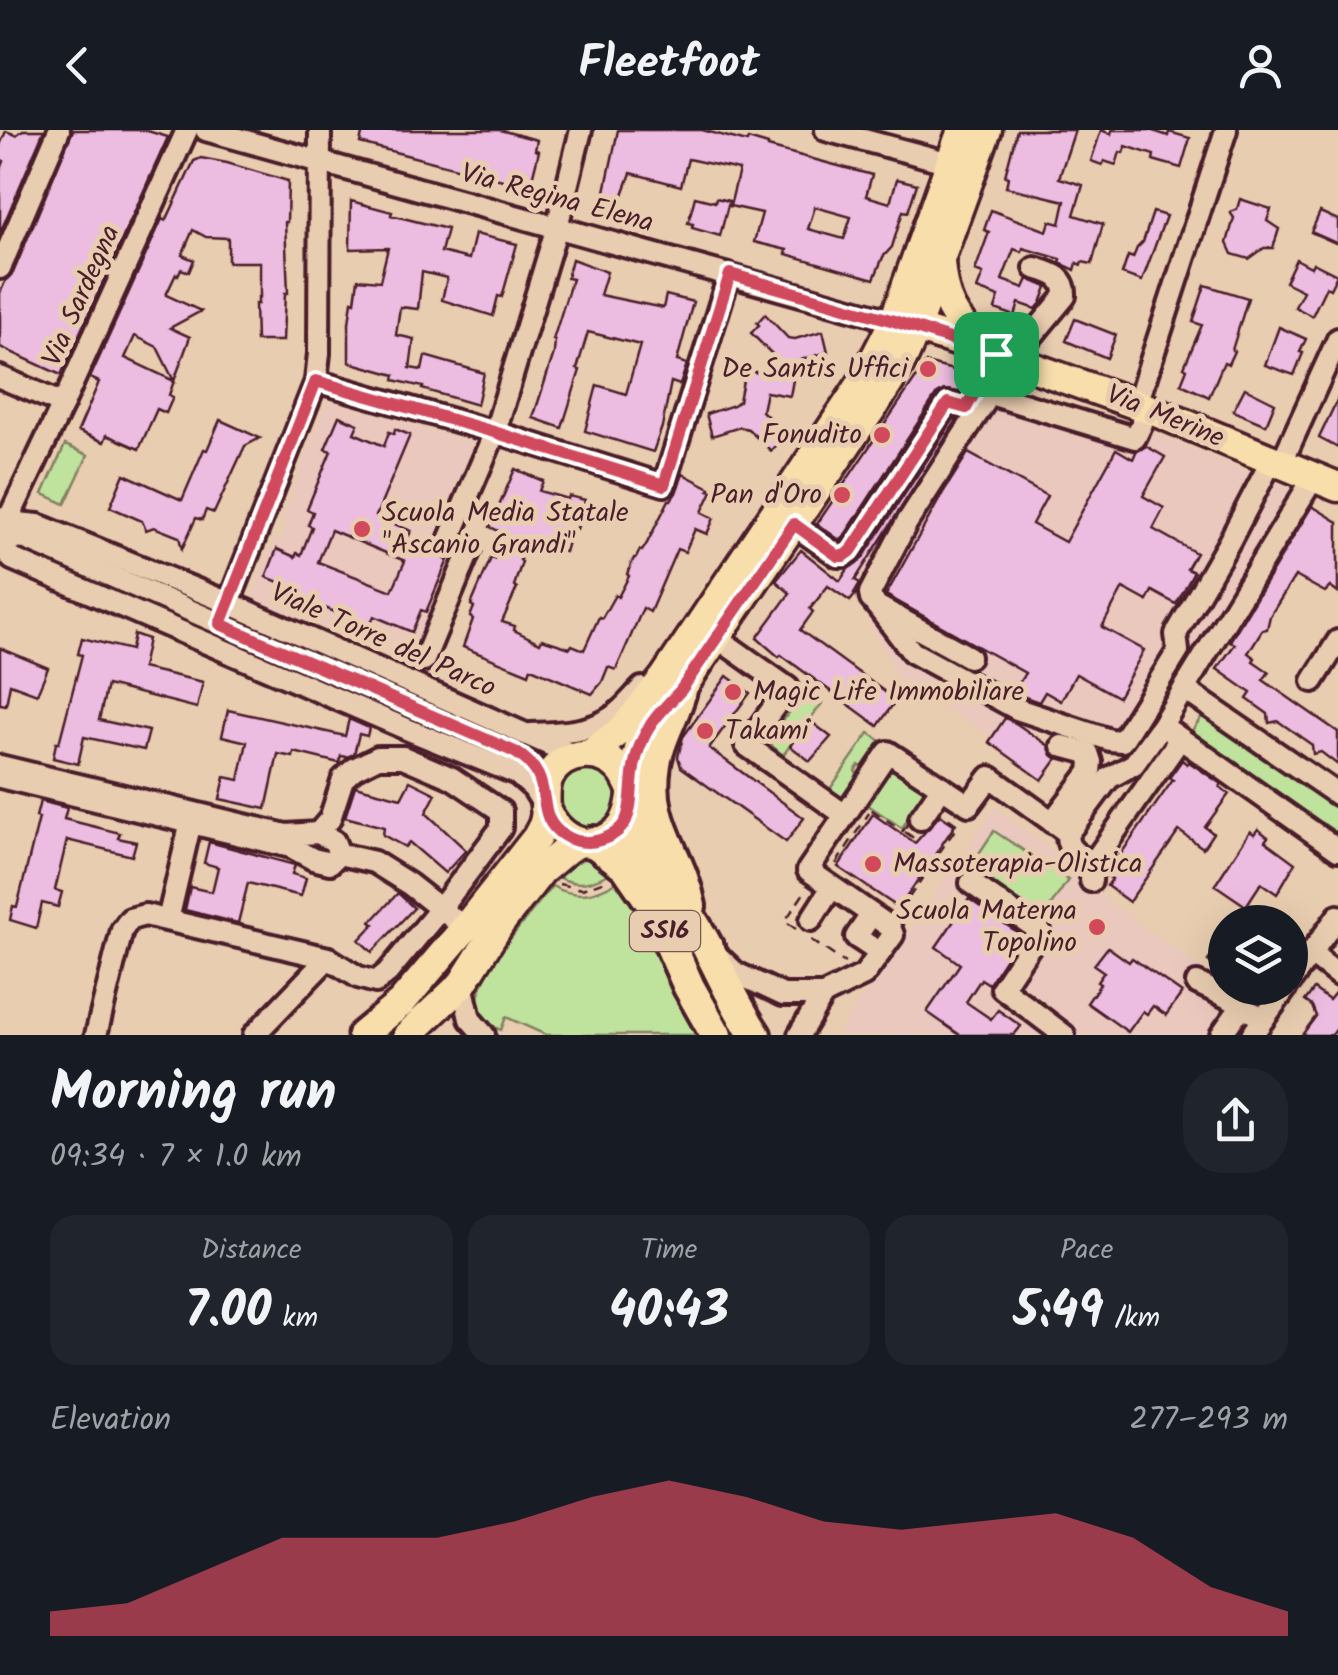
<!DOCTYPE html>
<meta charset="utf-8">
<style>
:root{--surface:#171b24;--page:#20242c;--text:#f1f3f6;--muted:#9ea1a6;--accent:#d1495b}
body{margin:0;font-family:Kalam,sans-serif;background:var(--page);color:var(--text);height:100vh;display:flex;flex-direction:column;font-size:38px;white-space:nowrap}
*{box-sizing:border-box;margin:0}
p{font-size:32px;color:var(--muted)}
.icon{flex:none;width:55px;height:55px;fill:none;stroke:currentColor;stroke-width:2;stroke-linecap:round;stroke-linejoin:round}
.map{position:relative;height:905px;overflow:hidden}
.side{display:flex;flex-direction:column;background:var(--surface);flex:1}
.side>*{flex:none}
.controls{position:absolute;left:1208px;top:775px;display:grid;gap:20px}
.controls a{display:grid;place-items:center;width:100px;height:100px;border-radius:50%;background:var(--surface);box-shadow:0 10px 40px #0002;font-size:50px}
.pin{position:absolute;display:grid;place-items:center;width:85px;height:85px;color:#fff;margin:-42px;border-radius:20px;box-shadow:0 5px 15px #0006}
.round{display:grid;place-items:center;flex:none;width:105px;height:105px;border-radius:40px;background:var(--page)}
.overview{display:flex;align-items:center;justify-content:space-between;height:170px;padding:0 50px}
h1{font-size:55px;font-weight:600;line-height:75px}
.figures{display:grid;grid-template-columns:repeat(3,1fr);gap:15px;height:170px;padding:10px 50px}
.figures div{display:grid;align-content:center;border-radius:25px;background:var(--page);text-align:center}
.figures b{font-size:50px;font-weight:600}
.figures small{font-size:28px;font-weight:400}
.figures p{font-size:28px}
.chart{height:280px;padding:20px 50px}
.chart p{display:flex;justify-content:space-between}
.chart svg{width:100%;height:180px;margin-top:10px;fill:var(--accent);opacity:.7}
header{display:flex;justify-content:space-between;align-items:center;height:130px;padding:0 50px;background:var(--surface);font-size:45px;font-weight:600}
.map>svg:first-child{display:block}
</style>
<header><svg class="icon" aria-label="back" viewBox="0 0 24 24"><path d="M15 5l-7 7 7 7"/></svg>Fleetfoot<svg class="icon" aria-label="person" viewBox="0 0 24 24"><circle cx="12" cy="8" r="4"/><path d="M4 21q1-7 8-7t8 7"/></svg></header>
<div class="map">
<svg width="1338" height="905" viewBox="0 0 1338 905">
<rect width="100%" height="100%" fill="#e9cdb0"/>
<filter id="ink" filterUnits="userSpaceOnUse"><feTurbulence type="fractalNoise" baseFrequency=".01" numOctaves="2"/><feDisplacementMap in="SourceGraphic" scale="20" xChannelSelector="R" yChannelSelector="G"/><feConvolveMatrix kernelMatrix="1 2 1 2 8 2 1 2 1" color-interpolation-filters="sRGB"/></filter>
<g filter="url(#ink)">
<g fill="#eac8be">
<path d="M 989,250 L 1095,281 L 1293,359 L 1127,626 L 1072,611 L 1040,598 L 1035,606 L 1007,586 L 993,606 L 903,557 L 854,463 L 861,454 L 855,449 Z"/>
<path d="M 327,270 L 474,313 L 429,421 L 456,433 L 414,531 L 329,496 L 327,499 L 252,467 L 274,409 L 281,411 L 287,395 L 281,392 Z"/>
<path d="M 994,678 L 1084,744 L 1080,751 L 1239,866 L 1211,905 L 837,905 Z"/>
</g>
<g fill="#bfe39d" stroke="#848164" stroke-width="2.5">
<path d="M 65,315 L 88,325 L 65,374 L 43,364 Z"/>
<path d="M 806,561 L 823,572 L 783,625 L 772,616 L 770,607 Z"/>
<path d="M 1203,585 L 1338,680 L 1338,704 L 1191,602 Z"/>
<path d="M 869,603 L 881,611 L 863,638 L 859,635 L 855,641 L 858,645 L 840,670 L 828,662 Z"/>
<path d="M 891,635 L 927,659 L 902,698 L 865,673 Z"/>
<circle cx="587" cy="669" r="29"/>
<path d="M 994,701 L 1068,750 L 1042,789 L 968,740 Z"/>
<path d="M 585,728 L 604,732 L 617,739 C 596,752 576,760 554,744 L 570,730 Z"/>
<path d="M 624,747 L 704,905 L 546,905 L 506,887 L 501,900 C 491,895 480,891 478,879 C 471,849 533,781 552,756 C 579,771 601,763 624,747 Z"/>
</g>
<g fill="#ecbde0" stroke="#4a1f2b" stroke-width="2.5" fill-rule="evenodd">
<path d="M 23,0 L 44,0 L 0,103 L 0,42 L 4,31 L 0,29 L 0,15 L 6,1 L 16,5 Z"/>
<path d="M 73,0 L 144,0 L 168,7 L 61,245 L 0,217 L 0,163 L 6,150 L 13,143 Z"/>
<path d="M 363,0 L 500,0 L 537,10 L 535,20 L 539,21 L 530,57 L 360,13 Z"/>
<path d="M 618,0 L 702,0 L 747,12 L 748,9 L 768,15 L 768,17 L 872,45 L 866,66 L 890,73 L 897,49 L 917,54 L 908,82 L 903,81 L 892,117 L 883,127 L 874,149 L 786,124 L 787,120 L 754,112 L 762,83 L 730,76 L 739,40 L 688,29 L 681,56 L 631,43 L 621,70 L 604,66 ZM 815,77 L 851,87 L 844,109 L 808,99 Z"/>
<path d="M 1017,0 L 1075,0 L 1059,48 L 1083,55 L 1074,85 L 1103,94 L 1092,134 L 1082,132 L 1081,135 L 1077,133 L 1075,140 L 1060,133 L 1061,129 L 1023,118 L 1022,122 L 1014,119 L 1002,150 L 1024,158 L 1028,149 L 1047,157 L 1041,173 L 1036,179 L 1019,173 L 1015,186 L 995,179 L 999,167 L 977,159 L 983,144 L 975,141 L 989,102 L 984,100 L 991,80 L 1047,101 L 1050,91 L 1060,94 L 1065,71 L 1006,57 L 1008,47 L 1005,46 Z"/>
<path d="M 1101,0 L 1111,4 L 1112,0 L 1150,0 L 1168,6 L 1169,2 L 1190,8 L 1181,38 L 1153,30 L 1154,25 L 1126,16 L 1123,23 L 1120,22 L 1116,35 L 1104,31 L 1102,35 L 1091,31 Z"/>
<path d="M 201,28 L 227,33 L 288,51 L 287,92 L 285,92 L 288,163 L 285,163 L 283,211 L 256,211 L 255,174 L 258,174 L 258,167 L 260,167 L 260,132 L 228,132 L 228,108 L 206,107 L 193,100 L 182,125 L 194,130 L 189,142 L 181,139 L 178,145 L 176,144 L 166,165 L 201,181 L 170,198 L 190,207 L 169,265 L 173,267 L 166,283 L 157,279 L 139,319 L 107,305 L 104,312 L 78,301 L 99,252 L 90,248 L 162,89 L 166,91 L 194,31 ZM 135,206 L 157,217 L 174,251 L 125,228 Z"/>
<path d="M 695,67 L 715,72 L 716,68 L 729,71 L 720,106 L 692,98 L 693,94 L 688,93 Z"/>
<path d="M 1240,69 L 1271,79 L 1267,91 L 1279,99 L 1273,118 L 1264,118 L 1249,129 L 1232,124 L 1227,113 L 1234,88 L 1230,82 L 1237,79 Z"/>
<path d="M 351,71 L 392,82 L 391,85 L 447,99 L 441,122 L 469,129 L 475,104 L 517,114 L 502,167 L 498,166 L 493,186 L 442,170 L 447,148 L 422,142 L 418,179 L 400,177 L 396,205 L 414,209 L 410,238 L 422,240 L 425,226 L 484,243 L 477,275 L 422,259 L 423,257 L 394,250 L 395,245 L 349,232 L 349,193 L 352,171 L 355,172 L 358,149 L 380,151 L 388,118 L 350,119 Z"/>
<path d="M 1153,82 L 1166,86 L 1142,151 L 1122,144 L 1128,126 L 1133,128 L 1137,118 L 1143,112 Z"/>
<path d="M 1320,82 L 1338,90 L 1338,114 L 1311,102 Z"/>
<path d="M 572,129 L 607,142 L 600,165 L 663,178 L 666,165 L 693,172 L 677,231 L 687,234 L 680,255 L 671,252 L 662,297 L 653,322 L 585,301 L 597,255 L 626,264 L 640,215 L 588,202 L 577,239 L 580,240 L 562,298 L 533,288 L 554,223 L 555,211 L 553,210 L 572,149 L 567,148 Z"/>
<path d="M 1296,129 L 1311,137 L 1313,133 L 1337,145 L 1330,159 L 1326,157 L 1312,186 L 1295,177 L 1303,161 L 1285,152 Z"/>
<path d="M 1205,155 L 1248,168 L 1232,220 L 1234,221 L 1228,234 L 1224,232 L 1209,267 L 1181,254 L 1187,239 L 1184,237 L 1202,195 L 1193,192 Z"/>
<path d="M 765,184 L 788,208 L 795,209 L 823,201 L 828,222 L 801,230 L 796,234 L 790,266 L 766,262 L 762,281 L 784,303 L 777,311 L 779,313 L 771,321 L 748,299 L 740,297 L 712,306 L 706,284 L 734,275 L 739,271 L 745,240 L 769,245 L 773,225 L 751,203 L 759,195 L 757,193 Z"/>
<path d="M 1075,189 L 1116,205 L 1107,228 L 1066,211 Z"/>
<path d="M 1279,197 L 1306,209 L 1300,222 L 1303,223 L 1294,245 L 1265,235 Z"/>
<path d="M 926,233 L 969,244 L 959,262 L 944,260 L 936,265 L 841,411 L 817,394 Z"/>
<path d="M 1245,258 L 1275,273 L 1266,295 L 1233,281 Z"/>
<path d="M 1338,268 L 1338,318 L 1319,308 Z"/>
<path d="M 339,286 L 358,294 L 354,303 L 384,316 L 389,302 L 394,304 L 395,299 L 410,305 L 376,386 L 411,401 L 406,413 L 448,430 L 426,482 L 421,480 L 412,502 L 374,486 L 368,501 L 341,489 L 342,485 L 296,466 L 294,471 L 280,465 L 284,454 L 266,447 L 277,419 L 295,427 L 297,423 L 301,425 L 312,397 L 308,395 L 313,382 L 307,379 L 331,321 L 325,319 ZM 331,400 L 405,431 L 392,461 L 318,432 Z"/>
<path d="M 954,289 L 957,290 L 855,450 L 860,453 L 854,463 L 856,464 L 850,471 L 828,456 L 810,479 L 813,482 L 800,500 L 896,570 L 878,596 L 781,525 L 779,527 L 757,508 L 790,463 L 776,451 L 801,420 L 840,451 L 848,439 L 862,429 Z"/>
<path d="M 220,290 L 260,308 L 245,316 L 214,383 L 206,380 L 202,390 L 196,388 L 182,419 L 179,407 L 154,397 L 146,400 L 142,391 L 110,377 L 124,344 L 182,370 L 204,319 L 207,320 Z"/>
<path d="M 1146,316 L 1165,327 L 1143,366 L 1164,378 L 1153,399 L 1196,423 L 1187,439 L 1194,442 L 1176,474 L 1152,461 L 1147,471 L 1123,458 L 1102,497 L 1144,520 L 1118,567 L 1076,544 L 1061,571 L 1045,562 L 1039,572 L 1022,566 L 1014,562 L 1025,543 L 886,465 L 944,361 L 968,323 L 1047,366 L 1032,394 L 1065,412 L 1116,319 L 1133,329 L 1136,322 Z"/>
<path d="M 515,339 L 543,351 L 539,361 L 568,369 L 569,366 L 585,370 L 577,399 L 572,398 L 565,422 L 533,413 L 520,430 L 522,432 L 514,456 L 517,458 L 502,492 L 515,496 L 514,500 L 540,513 L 542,509 L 570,518 L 572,515 L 584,520 L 599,487 L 602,488 L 615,465 L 618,467 L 629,446 L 627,444 L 634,428 L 636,428 L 640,420 L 642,421 L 646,415 L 669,370 L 671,370 L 676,363 L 683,344 L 710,358 L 709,360 L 712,361 L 702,382 L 714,388 L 707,404 L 695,399 L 685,422 L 677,419 L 650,482 L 643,478 L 616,540 L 608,537 L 602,552 L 592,564 L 531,538 L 529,544 L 463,517 L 473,489 L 470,487 L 474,477 L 471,475 L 491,428 L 494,429 L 505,404 L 490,397 Z"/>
<path d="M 1312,376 L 1338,392 L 1338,463 L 1330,457 L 1325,462 L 1295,446 L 1270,486 L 1267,499 L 1262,500 L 1248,523 L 1255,528 L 1253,531 L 1269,542 L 1263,550 L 1338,602 L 1338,635 L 1321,622 L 1313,624 L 1312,615 L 1278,591 L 1269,593 L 1268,584 L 1247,569 L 1251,563 L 1217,539 L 1235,514 L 1230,511 Z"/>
<path d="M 134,504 L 148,509 L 142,538 L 203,552 L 197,578 L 107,555 L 99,590 L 149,601 L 144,620 L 84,607 L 78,634 L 53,628 L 56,613 L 59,613 L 82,525 L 78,524 L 82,508 L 131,520 Z"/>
<path d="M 0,518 L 48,538 L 37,564 L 10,554 L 6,575 L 0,574 Z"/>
<path d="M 727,546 L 750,563 L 709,618 L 804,688 L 786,712 L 681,637 L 678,627 L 683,607 Z"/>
<path d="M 228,580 L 345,606 L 349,589 L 369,598 L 367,606 L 359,604 L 354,624 L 347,627 L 341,626 L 339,633 L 294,622 L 293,627 L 278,624 L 266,679 L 220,669 L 225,647 L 239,650 L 247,612 L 222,606 Z"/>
<path d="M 1005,588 L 1017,594 L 1049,616 L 1052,625 L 1057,629 L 1042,650 L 989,612 Z"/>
<path d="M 809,590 L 831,607 L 810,631 L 790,616 Z"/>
<path d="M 1182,630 L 1187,634 L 1189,632 L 1221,654 L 1220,657 L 1229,664 L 1205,697 L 1213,703 L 1203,718 L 1179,701 L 1129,772 L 1107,756 L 1112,749 L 1106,745 L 1173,650 L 1169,648 Z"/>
<path d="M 410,651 L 436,664 L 426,683 L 466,720 L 445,743 L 409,712 L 405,717 L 383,705 L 384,697 L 345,687 L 355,656 L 401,668 Z"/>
<path d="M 40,671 L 67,678 L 64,689 L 120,703 L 118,708 L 136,712 L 132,726 L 67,710 L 55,760 L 62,762 L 58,777 L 42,773 L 36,798 L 10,790 L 13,776 L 17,777 L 39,688 L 36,687 Z"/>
<path d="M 873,684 L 915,713 L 940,685 L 955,695 L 899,778 L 838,737 Z"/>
<path d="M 1258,699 L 1268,707 L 1265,711 L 1295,733 L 1277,764 L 1261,753 L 1246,776 L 1215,755 L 1250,701 L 1254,704 Z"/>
<path d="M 209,712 L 295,735 L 292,744 L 306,748 L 301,766 L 248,753 L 238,793 L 185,780 L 190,757 L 212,762 L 218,737 L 204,733 Z"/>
<path d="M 398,763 L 414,778 L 372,822 L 359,810 L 374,794 L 371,792 Z"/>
<path d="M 969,769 L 1021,805 L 989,854 L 981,849 L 966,872 L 991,889 L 998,880 L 1021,896 L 1014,905 L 960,905 L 927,882 L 960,834 L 936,817 Z"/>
<path d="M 1225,807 L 1225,844 L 1208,831 Z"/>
<path d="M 1108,817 L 1129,832 L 1132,828 L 1182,863 L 1166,885 L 1153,876 L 1147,884 L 1143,881 L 1128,902 L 1087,873 L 1100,854 L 1097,852 L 1104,842 L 1094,835 Z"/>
<path d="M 1314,859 L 1329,870 L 1338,859 L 1338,897 L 1332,905 L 1302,905 L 1316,886 L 1312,876 L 1305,871 Z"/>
</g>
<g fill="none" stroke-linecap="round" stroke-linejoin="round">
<g stroke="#4a1f2b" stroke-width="28">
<g id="minor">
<path d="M 187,0 L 63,274 L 7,392 C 0,408 0,415 12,429 L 409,600 L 517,644 L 533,658 L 545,677"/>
<path d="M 206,0 L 894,191"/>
<path d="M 826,0 L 950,33"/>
<path d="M 0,138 L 59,0"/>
<path d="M 0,247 L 63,274"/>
<path d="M 316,251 L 495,302 L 664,355 L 729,145"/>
<path d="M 990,264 L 1012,230 L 1065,166 C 1066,146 1051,143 1035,138"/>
<path d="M 1137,274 L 1226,0"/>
<path d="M 1281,334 L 1338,209"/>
<path d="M 0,388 L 7,392 L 38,395 L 229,473 L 575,626"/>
<path d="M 794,395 L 838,426 L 844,426 L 851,421 L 948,273 L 966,278 L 996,224"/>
<path d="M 0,407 L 26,409 L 515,622 C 532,632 538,642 544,660"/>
<path d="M 877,476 L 912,522 L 1017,579 L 1110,610 L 1122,611 L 1178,521 L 1176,504 L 1229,412 L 1272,330"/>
<path d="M 224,485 L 316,251 L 319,223 L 320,0"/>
<path d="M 716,507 L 788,558 L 746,615 L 845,685"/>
<path d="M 969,527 L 877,476 L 871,469 L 870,463 L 906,394 L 990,264 L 1135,308 L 1149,279"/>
<path d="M 424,530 L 470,419 L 449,410 L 495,302 L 557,97 L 581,0"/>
<path d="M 1313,551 L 1338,511"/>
<path d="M 1184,559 L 1338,665"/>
<path d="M 1171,602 L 1338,720"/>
<path d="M 531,604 C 558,603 589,603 612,587 C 623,580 633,567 642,558"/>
<path d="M 1180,609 L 1098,726 L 1092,730 C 1079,728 1064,717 1068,703 L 1109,648 L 1134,634 L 1162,595 L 1314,347"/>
<path d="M 0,636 L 286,705 L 318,703 L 334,711 L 339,724 L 330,733 L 313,729 L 291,717 L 0,647"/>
<path d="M 920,689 L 942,657"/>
<path d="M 1052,692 L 1090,642 L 1091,632 L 1088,623 L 1062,616"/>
<path d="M 339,724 L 374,732 L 409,754 L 465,798"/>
<path d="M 1091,751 L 1092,730"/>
<path d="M 971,753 L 1040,801 L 1002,858 L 1064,905"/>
<path d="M 871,785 L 856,807 L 880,823"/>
<path d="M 168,790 L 193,683"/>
<path d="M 811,790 L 832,757"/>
<path d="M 1310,823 L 1338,845"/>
<path d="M 720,828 L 736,843 L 783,865 L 823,865 L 864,845 L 893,805 L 890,797 L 808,740 L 888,622 L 969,675 L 990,647 L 1068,703"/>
<path d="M 1290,852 L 1338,786"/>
<path d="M 1197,853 L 1235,871 L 1245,879"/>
<path d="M 462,854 L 470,889 L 484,905"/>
<path d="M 96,905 L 122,800 L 130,789 L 145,785 L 328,828"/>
<path d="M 254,905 L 328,828 L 358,847 L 376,852 L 388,842 L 441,778 L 501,698 L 501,681 L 452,648 L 403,627 L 378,627 L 354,639 L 343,649 L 330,689 L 318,703"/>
<path d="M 799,905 L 823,865"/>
<path d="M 1221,905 L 1236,884 L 1245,879 L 1264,888"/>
<path d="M 1252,905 L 1286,858"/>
</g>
</g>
<g stroke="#4a1f2b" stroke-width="35">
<g id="major">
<path d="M 940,132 C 943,170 952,190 982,214"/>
<path d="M 900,193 L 991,222 L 1149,279 L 1338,357"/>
<path d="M 590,624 L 624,598 L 664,548 L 862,253 L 894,191 L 962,0"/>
<path d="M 545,677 C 557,707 587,726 616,702 C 641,681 627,634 646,603 C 658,584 675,568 688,549 C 741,470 796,391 849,311 C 867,284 889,257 903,228 C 916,201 925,171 935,143 C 952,95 970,48 987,0"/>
<path d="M 362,905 L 401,873 L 465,798 L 537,707 C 539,702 543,697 544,692 C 549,677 541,661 550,645 C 565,620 600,619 619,638 C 625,644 628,651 631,658"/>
<path d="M 408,905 L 462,854 L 501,792 L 541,741 L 567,719 L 580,712"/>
</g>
</g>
<g stroke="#4a1f2b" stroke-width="38">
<g id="highway">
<path d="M 681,560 C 674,586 659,608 655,634 C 645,695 680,722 690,776"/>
<path d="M 629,687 C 638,731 671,758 694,794 C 717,830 731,870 755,905"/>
<path d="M 594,712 L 626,736 L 653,775 L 689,857 L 716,905"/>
</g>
</g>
<g stroke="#4a1f2b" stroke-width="2.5" stroke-dasharray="10 8" stroke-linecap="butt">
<path d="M 890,633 L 896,634 L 930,659 L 903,701 L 863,674 Z"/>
<path d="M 905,702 L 915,709 L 918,706"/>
<path d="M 836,734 L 869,683"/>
<path d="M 559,754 L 582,759 L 608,750"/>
<path d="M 898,779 L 900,781 L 958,695 L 945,686"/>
<path d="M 796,799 L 785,791 L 806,760"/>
<path d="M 811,810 L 845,833"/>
</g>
<use href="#minor" stroke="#e9cdb0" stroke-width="20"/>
<use href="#major" stroke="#f8deab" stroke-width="28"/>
<use href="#highway" stroke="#f8deab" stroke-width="30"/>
</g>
</g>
<g fill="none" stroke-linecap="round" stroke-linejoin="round" filter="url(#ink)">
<g stroke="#fff" stroke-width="20">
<path id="route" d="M 730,144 L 894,191 L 996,224 L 966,278 L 948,273 L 851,421 L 844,426 L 838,426 L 794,394 L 681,560 C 667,575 651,590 643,609 C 636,623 633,640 632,655 C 630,680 631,701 600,710 C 588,714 574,712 563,705 C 530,683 560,649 515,622 L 220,494 L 316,251 L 494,302 L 664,355 Z"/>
</g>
<use href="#route" stroke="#d1495b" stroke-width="12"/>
</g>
<g fill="#d1495b" stroke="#e9cdb0" stroke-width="4">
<circle cx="928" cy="239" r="10"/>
<circle cx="882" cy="305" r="10"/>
<circle cx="842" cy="365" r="10"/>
<circle cx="362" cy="399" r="10"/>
<circle cx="733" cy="562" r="10"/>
<circle cx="705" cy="601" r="10"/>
<circle cx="873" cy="734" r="10"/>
<circle cx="1097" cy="797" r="10"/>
</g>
<g text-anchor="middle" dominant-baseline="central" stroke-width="10" stroke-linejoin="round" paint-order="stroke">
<rect fill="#e9cdb0" stroke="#7a5353" stroke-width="2.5" x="630" y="781" width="70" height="40" rx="8"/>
<g font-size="25" font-weight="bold" fill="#4a1f2b">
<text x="665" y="801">SS16</text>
</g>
<g font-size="28" fill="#4a1f2b" stroke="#e9cdb0">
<text transform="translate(557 69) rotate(15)">Via Regina Elena</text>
<text transform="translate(82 166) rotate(-66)">Via Sardegna</text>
<text transform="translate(1165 287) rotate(22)">Via Merine</text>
<text transform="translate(383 511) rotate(24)">Viale Torre del Parco</text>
</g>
<g font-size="28" fill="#4a1f2b" stroke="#e9cdb0" text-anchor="end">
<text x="908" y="239">De Santis Uffici</text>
<text x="862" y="305">Fonudito</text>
<text x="822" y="365">Pan d'Oro</text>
<text x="382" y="383" text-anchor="start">Scuola Media Statale<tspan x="382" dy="32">"Ascanio Grandi"</tspan></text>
<text x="753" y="562" text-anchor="start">Magic Life Immobiliare</text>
<text x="725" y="601" text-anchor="start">Takami</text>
<text x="893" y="734" text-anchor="start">Massoterapia-Olistica</text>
<text x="1077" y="781">Scuola Materna<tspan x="1077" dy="32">Topolino</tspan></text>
</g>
</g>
</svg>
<div class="controls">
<a><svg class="icon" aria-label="layers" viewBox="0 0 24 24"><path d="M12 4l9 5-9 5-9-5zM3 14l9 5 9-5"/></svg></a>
</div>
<div class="pin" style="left:996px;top:224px;background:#1e9e55"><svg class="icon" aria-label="arrive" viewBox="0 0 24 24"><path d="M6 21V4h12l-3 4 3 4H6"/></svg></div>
</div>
<section class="side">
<div class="overview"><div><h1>Morning run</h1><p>09:34 · 7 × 1.0 km</p></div><a class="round"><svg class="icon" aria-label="share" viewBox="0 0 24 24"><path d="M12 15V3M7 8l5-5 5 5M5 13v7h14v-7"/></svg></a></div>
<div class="figures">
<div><p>Distance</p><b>7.00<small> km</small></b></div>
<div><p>Time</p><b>40:43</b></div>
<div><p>Pace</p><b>5:49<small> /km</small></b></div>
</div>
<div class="chart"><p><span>Elevation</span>277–293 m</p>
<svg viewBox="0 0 160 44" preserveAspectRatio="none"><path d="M0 44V38L10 36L20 28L30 20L40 20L50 20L60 16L70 10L80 6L90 10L100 16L110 18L120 16L130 14L140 20L150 32L160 38V44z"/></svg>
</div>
</section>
